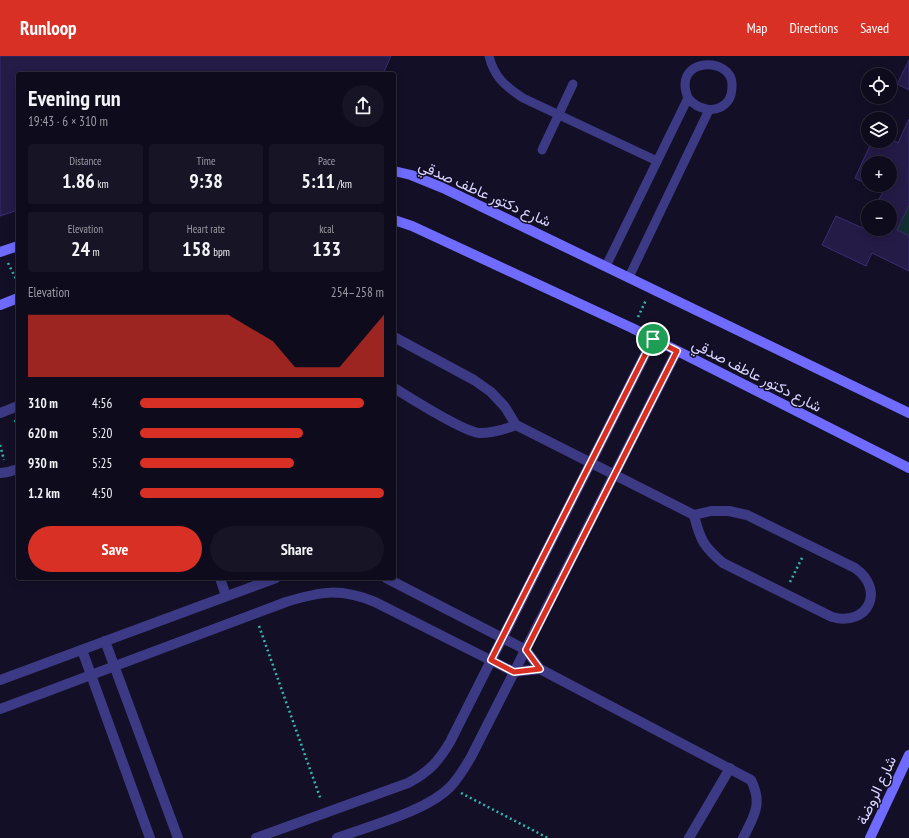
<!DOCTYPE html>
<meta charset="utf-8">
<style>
:root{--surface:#0e0b1c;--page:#171425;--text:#f1f3f6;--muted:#9b9ba3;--line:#2e2b3b;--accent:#d93025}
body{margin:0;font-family:"PT Sans Narrow",Vazirmatn,sans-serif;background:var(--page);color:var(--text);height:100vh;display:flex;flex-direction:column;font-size:15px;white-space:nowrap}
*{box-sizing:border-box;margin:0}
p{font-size:13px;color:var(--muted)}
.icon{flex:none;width:22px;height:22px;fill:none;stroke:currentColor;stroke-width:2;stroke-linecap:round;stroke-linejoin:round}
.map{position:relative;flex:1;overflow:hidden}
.panel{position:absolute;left:16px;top:16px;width:380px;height:508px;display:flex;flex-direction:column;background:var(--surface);border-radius:4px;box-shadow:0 2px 10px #0003,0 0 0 1px var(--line)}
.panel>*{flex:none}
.tools{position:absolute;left:861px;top:12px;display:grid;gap:8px}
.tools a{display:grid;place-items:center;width:36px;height:36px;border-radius:50%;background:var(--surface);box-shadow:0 2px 10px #0003,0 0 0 1px var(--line);font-size:20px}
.pin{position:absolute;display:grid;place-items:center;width:34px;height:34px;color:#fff;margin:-17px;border:2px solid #fff;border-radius:50%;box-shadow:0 1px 4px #0007}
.round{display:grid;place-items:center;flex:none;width:42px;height:42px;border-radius:21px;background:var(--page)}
.overview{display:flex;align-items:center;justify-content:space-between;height:68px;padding:0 12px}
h1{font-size:22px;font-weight:700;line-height:30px}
.figures{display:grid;grid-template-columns:repeat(3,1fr);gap:6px;height:68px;padding:4px 12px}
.figures div{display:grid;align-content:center;border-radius:4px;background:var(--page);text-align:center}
.figures b{font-size:20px;font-weight:700}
.figures small{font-size:11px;font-weight:400}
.figures p{font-size:11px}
.chart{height:112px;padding:8px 12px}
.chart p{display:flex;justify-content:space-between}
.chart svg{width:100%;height:72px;margin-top:4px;fill:var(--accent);opacity:.7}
.cta{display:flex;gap:8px;margin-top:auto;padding:8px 12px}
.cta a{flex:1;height:46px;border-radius:24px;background:var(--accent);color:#fff;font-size:16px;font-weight:700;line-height:46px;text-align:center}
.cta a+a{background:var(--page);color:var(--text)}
ul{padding:0 12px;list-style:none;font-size:13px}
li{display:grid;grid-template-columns:64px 48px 1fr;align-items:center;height:30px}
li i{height:10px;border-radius:5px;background:var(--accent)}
header{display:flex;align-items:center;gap:24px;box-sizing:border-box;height:56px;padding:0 20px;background:var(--accent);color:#fff}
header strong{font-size:19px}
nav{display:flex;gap:22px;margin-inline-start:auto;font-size:14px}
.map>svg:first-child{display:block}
</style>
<header>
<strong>Runloop</strong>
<nav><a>Map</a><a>Directions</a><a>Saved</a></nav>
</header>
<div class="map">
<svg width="909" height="782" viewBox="0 0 909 782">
<rect width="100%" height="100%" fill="#130f26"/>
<path fill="#12302f" d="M 909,149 L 909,180 L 897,174 Z"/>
<g fill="#241b47" stroke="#3b2d73">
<path d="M 0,0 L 391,0 L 383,18 L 18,18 L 18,154 L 0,160 Z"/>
<path d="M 909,4 L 909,34 L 897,28 Z"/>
<path d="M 909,63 L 909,149 L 897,174 L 909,180 L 909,215 L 872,197 L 866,210 L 822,189 L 836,160 L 865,173 L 868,167 L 868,173 L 890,173 L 890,151 L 875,151 L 883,136 L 869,129 L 890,129 L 890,107 L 868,107 L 868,129 L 855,122 L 872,85 L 890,85 L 890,83 L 898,87 Z"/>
</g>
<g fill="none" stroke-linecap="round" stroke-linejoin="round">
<g stroke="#2fb8b0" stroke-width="2.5" stroke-dasharray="2 3" stroke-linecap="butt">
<path d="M 8,207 L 18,227"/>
<path d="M 638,261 L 646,244"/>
<path d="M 15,364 L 18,373"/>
<path d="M 0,389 L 4,404"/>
<path d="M 790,526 L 803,500"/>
<path d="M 259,570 L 321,744"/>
<path d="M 461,737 L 548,782"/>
</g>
<g stroke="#3d3a85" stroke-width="9">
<path d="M 489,0 C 494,21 505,30 523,42 L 657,105"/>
<path d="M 542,94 L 573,28"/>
<path d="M 606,210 L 688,42 C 671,0 734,0 732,30 C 732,35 731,41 728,45 C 717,59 698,54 688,42"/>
<path d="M 629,221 L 709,54"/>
</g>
<g stroke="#3d3a85" stroke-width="10">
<path d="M 394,281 L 474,324 L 491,336 L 505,351 L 516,369 L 694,459"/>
<path d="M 394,332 C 410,342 464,376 479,377 C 492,377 503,374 516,369"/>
<path d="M 0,357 L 18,350"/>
<path d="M 0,417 L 8,416 L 18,413"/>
<path d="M 711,455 L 729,455 L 747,459 L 855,512 C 886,534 868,571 832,561 L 723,507 C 704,491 700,484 694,459 Z"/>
<path d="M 220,522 L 226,540"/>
<path d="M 386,522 L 526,594 L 540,613 L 751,724 C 763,748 754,760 743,782"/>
<path d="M 105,585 L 178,782"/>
<path d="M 82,594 L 150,782"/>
<path d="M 0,624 L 276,522"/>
<path d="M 0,653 L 286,546 C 322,535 340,532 375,546 L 514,616 L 540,613"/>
<path d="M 256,782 L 408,727 C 429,716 438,706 450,686 L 653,283"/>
<path d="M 337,782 C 369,770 427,755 450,731 C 459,722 465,711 471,701 L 677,295"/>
<path d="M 689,782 L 730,712"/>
</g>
<g stroke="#6f6bff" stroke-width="10">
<path d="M 394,115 L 411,119 L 443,132 L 909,357"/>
<path d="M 394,164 L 412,170 L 632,272 L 909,412"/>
<path d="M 0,196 L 18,190"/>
<path d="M 0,249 L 18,242"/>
<path d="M 870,782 L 909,699"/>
</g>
</g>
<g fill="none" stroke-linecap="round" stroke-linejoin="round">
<g stroke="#fff" stroke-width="8">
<path id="route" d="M 653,283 L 677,295 L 526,594 L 540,613 L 514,616 L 491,604 Z"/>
</g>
<use href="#route" stroke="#d93025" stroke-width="5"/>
</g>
<g text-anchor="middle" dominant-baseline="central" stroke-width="3" stroke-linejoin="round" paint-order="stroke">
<g font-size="15" fill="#d9d4ff" stroke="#130f26">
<text transform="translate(485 137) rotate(24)">شارع دكتور عاطف صدقي</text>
<text transform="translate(757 319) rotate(27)">شارع دكتور عاطف صدقي</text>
<text transform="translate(876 734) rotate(-65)">شارع الروضة</text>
</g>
</g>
</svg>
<div class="tools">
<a><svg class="icon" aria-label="locate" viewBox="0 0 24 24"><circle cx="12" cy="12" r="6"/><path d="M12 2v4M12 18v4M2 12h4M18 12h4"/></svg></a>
<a><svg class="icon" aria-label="layers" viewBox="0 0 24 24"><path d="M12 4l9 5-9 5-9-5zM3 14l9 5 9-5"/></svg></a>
<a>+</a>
<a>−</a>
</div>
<div class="pin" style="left:653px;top:283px;background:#1e9e55"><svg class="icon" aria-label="arrive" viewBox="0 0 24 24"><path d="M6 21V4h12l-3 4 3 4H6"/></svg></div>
<section class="panel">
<div class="overview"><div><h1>Evening run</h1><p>19:43 · 6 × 310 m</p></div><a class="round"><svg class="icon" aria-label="share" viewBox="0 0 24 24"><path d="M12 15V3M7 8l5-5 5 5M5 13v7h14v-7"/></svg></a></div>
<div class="figures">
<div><p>Distance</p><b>1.86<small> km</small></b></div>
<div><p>Time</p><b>9:38</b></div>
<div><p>Pace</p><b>5:11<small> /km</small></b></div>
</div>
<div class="figures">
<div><p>Elevation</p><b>24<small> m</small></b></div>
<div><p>Heart rate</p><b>158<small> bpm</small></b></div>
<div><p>kcal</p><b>133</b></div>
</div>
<div class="chart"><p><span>Elevation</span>254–258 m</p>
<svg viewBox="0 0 160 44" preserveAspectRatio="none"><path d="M0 44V6L10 6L20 6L30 6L40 6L50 6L60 6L70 6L80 6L90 6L100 14L110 22L120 38L130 38L140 38L150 22L160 6V44z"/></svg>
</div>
<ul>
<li><b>310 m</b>4:56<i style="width:92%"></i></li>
<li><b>620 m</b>5:20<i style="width:67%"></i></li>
<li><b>930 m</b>5:25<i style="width:63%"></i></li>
<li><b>1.2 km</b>4:50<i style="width:100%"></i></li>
</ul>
<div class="cta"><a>Save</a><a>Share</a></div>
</section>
</div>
